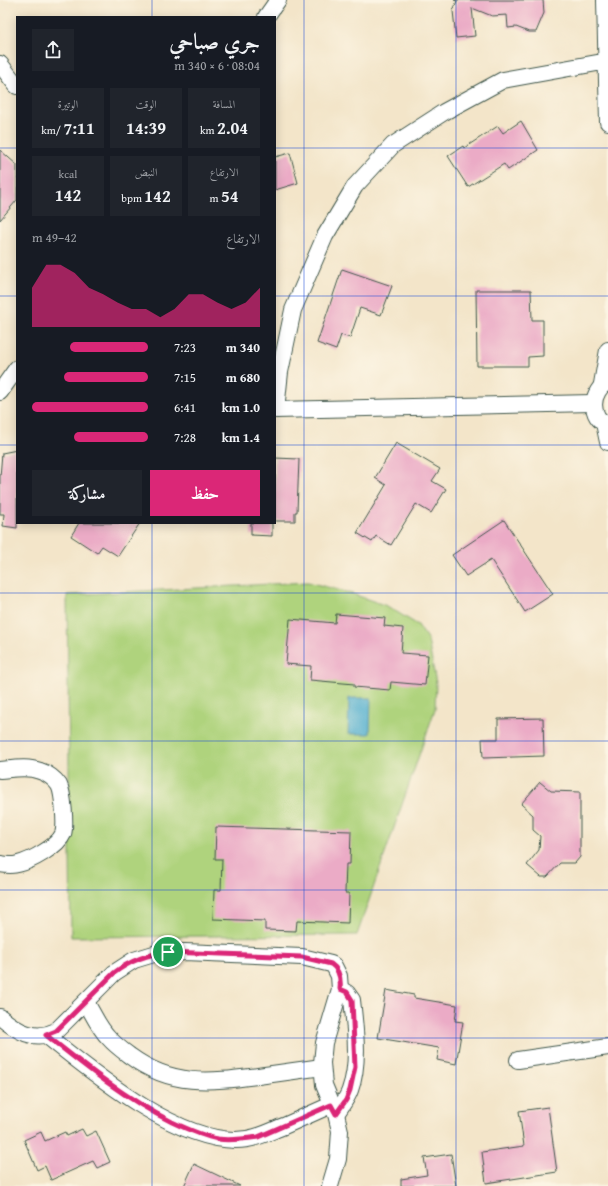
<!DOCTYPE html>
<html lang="ar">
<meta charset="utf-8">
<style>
:root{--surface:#171b24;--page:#20242c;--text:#f1f3f6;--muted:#9ea1a6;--accent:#db2777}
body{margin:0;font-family:"Gentium Book Plus",Amiri,serif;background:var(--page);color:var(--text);direction:rtl;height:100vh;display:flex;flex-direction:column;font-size:15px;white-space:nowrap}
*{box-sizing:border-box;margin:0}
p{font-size:13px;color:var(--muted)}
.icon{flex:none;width:22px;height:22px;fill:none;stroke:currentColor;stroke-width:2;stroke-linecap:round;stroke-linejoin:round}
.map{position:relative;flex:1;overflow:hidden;direction:ltr}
.details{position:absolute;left:16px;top:16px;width:260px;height:508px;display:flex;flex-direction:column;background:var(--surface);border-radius:0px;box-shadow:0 2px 10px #0003;direction:rtl}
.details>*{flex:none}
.pin{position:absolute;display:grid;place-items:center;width:34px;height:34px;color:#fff;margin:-17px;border:2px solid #fff;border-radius:50%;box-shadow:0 1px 4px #0007}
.round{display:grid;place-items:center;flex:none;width:42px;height:42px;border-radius:0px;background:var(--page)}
.headline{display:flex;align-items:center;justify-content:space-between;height:68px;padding:0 16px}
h1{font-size:22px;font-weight:600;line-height:30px}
.figures{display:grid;grid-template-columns:repeat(3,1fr);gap:6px;height:68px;padding:4px 16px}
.figures div{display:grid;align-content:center;border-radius:0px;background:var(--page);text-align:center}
.figures b{font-size:17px;font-weight:600}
.figures small{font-size:11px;font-weight:400}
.figures p{font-size:11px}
.chart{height:112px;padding:8px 16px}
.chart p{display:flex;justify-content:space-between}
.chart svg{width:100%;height:72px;margin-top:4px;fill:var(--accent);opacity:.7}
.action{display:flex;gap:8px;margin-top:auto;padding:8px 16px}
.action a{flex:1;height:46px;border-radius:0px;background:var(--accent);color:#fff;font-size:16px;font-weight:600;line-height:46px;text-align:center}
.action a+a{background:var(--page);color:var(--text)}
ul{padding:0 16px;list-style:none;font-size:13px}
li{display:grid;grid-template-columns:64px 48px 1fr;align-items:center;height:30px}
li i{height:10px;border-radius:5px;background:var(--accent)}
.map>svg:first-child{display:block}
</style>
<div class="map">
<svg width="608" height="1186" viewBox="0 0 608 1186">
<rect width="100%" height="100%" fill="#fcf5e5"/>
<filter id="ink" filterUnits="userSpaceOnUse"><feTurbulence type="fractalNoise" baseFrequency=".025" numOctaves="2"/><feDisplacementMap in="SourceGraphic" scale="8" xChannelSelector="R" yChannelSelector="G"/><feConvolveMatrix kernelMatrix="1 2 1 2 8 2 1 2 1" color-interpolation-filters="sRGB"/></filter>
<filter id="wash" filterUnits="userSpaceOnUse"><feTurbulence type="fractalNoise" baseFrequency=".012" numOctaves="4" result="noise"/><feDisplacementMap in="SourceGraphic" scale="16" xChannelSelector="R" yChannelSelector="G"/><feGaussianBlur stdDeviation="0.9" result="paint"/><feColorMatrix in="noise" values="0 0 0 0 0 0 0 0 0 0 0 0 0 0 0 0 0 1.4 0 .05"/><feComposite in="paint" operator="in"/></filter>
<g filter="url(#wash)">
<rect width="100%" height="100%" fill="#f3e5c9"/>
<path fill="#afd37d" stroke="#678858" d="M 308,582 L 350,593 L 387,606 L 418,625 L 428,640 L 436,683 L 435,709 L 357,935 L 71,937 L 67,595 Z"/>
<path fill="#51afcf" stroke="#387682" d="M 349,698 L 371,698 L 370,734 L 348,734 Z"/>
<g id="blocks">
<g fill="#ebabc6">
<path d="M 454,0 L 543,0 L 544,13 L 536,32 L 529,32 L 516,27 L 508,28 L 507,15 L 492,16 L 472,8 L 475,36 L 456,38 L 453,11 L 457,1 Z"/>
<path d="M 521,121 L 538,150 L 508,170 L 504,164 L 468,187 L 448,156 L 463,146 L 464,148 L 498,126 L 503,133 Z"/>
<path d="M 0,150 L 17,165 L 17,200 L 0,220 Z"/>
<path d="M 290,153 L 298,183 L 275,190 L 275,157 Z"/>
<path d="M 342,269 L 392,286 L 381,315 L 360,308 L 350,338 L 341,335 L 336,350 L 317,343 Z"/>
<path d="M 476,290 L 531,290 L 532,320 L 543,320 L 543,356 L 528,357 L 528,366 L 477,366 Z"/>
<path d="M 396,443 L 440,469 L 432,481 L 446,489 L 431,513 L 416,504 L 391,545 L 376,536 L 372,542 L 357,533 L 386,485 L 375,478 Z"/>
<path d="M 17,450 L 17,528 L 3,526 L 4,514 L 0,514 L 0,477 L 2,453 Z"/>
<path d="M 275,458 L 299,459 L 297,512 L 295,512 L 295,521 L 275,521 Z"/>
<path d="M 504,520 L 553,594 L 525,612 L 491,560 L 466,576 L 452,555 Z"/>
<path d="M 79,523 L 140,523 L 118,556 L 102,546 L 97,553 L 71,536 Z"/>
<path d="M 251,523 L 272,523 L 272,536 L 251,535 Z"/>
<path d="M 336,614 L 385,618 L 384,626 L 403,628 L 401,653 L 428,655 L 425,685 L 391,682 L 390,690 L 354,687 L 354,684 L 310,680 L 311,666 L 286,664 L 290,619 L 335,623 Z"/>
<path d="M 543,718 L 544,756 L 483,758 L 482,739 L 498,739 L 498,719 Z"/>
<path d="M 540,782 L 551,791 L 580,792 L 580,857 L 575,863 L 560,863 L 547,877 L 541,877 L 527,865 L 539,850 L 540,836 L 533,830 L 533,815 L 521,804 Z"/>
<path d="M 216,827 L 351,831 L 350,864 L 346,864 L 345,893 L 349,893 L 348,923 L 297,921 L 296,931 L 265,930 L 265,921 L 213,919 L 214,890 L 221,890 L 222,859 L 215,859 Z"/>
<path d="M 386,990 L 414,995 L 414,998 L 457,1005 L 455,1021 L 463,1022 L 456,1064 L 437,1060 L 439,1048 L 378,1038 Z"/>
<path d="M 548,1107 L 557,1172 L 486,1183 L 482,1152 L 524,1146 L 519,1111 Z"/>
<path d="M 82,1129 L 86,1136 L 96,1131 L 110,1162 L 97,1168 L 93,1161 L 51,1180 L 45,1166 L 37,1170 L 24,1140 L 41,1132 L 45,1141 L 65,1132 L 67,1136 Z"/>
<path d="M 451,1154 L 456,1186 L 401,1186 L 401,1179 L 427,1175 L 424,1158 Z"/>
<path d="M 194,1164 L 240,1186 L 184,1186 Z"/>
</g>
</g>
</g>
<g filter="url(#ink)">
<use href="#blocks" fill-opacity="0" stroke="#3f564a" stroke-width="1"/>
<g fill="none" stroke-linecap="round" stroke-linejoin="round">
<g stroke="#3f564a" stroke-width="18">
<g id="minor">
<path d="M 605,0 L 608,122"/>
<path d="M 266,17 L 278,0"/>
<path d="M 0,64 L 17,86"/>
<path d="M 608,382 C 591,390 588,418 608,425"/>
<path d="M 602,384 L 608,350"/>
<path d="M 0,392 L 17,368"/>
<path d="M 275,410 L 593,403"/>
<path d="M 276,410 L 280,372 L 293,310 L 325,236 L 355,186 L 393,145 L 444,112 L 503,80 L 597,63 L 608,63"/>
<path d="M 604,423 L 608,442"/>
<path d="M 0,770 C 13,769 27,766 40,771 C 47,773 55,779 59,785 C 63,793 66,825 63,834 C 58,846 31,861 18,864 C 12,866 6,865 0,864"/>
<path d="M 86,1002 C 93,1014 99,1028 109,1038 C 115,1045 122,1050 130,1056 C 172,1087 210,1082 258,1076 C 279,1073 301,1070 322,1067"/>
<path d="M 0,1017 C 17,1031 34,1042 56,1031 L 114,973 L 134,960 L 157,953 L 185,952 L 302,957 L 331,964 L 334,966 L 339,976 L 340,989 L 324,1043 L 322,1063 L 324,1085 L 336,1114 L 340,1131 L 338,1159 L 330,1186"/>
<path d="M 46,1035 C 93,1073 184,1149 247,1139 C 260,1137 271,1131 284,1126 C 300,1119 315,1112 331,1105"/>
<path d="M 518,1060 L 608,1047"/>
<path d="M 336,1114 C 341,1106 347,1099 350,1090 C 360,1063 355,1028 352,1000 L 347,993 L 340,989"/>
</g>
</g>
<use href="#minor" stroke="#fff" stroke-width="16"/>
</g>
</g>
<g fill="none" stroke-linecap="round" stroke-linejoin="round" filter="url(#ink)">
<g stroke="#fff" stroke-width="8">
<path id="route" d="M 168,952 L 302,957 L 331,964 C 340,970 341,980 340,989 L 347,992 L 352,1000 L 355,1067 L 350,1090 L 346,1100 L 336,1114 L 331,1105 L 258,1137 C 244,1139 231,1141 218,1139 C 202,1136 187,1129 172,1122 C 126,1099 86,1067 46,1035 L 56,1031 L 114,973 C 131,960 147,954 168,952 Z"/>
</g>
<use href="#route" stroke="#db2777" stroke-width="5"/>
</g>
<path fill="none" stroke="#1d4ed8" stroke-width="1" stroke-opacity="0.55" d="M 152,0 L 152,17M 304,0 L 304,1186M 456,0 L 456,1186M 0,148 L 17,148M 275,148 L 608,148M 0,296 L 17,296M 275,296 L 608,296M 0,445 L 17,445M 275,445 L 608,445M 152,523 L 152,1186M 0,593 L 608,593M 0,741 L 608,741M 0,890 L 608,890M 0,1038 L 608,1038"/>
</svg>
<div class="pin" style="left:168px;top:952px;background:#1e9e55"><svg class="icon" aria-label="arrive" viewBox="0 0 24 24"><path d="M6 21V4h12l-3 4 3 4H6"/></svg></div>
<section class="details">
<div class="headline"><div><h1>جري صباحي</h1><p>08:04 · 6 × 340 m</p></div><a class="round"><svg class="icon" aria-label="share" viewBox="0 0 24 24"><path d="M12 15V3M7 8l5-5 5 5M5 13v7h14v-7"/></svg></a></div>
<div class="figures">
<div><p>المسافة</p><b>2.04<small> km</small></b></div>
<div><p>الوقت</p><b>14:39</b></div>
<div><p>الوتيرة</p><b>7:11<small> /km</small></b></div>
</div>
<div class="figures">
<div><p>الارتفاع</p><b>54<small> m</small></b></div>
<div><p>النبض</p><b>142<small> bpm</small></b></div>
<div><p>kcal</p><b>142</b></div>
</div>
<div class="chart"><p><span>الارتفاع</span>42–49 m</p>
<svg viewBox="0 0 160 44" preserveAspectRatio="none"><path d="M0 44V20L10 6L20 6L30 11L40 20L50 24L60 29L70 33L80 33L90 38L100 33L110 24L120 24L130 29L140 33L150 29L160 20V44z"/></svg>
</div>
<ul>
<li><b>340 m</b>7:23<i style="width:67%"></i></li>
<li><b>680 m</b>7:15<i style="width:72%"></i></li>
<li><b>1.0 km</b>6:41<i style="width:100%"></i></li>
<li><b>1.4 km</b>7:28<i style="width:64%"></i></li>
</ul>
<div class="action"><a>حفظ</a><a>مشاركة</a></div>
</section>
</div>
